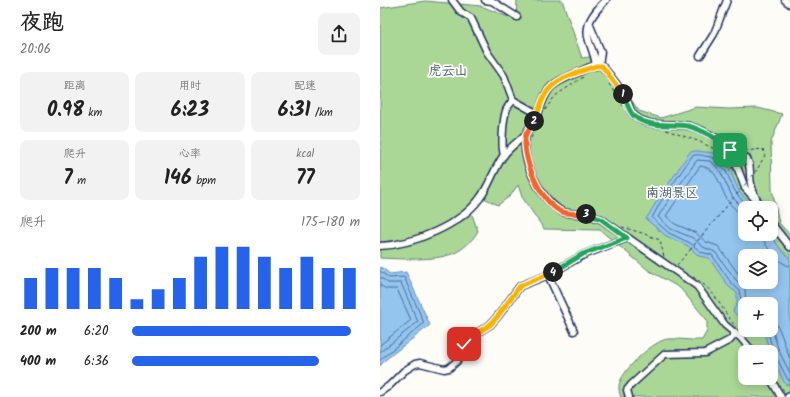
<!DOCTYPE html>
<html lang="zh">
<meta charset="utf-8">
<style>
:root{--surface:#fff;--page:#f2f2f2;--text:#222;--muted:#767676;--accent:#2563eb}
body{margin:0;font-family:Kalam,"LXGW WenKai TC",sans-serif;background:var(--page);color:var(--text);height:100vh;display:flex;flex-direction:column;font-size:15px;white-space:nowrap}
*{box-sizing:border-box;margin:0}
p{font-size:13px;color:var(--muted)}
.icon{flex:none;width:22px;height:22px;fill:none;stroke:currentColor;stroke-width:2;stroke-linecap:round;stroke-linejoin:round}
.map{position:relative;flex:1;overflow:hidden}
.side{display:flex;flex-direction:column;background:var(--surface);width:380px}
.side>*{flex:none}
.tools{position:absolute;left:358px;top:201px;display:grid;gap:8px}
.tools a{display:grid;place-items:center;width:40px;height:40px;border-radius:8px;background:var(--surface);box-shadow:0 2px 10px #0003;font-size:20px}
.pin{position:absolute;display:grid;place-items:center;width:34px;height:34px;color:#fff;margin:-17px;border-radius:8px;box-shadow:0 2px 6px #0006}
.km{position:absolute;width:20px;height:20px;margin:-10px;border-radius:50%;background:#222;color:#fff;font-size:11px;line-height:20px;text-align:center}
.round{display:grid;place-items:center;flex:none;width:42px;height:42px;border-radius:8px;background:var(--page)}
.summary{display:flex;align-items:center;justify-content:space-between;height:68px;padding:0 20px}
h1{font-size:22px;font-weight:600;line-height:30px}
.stats{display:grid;grid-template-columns:repeat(3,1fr);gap:6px;height:68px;padding:4px 20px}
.stats div{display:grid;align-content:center;border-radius:8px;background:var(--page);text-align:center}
.stats b{font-size:20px;font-weight:600}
.stats small{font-size:11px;font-weight:400}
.stats p{font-size:11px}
.chart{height:112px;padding:8px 20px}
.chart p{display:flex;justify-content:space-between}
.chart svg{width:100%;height:72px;margin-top:4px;stroke:var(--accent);stroke-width:6}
ul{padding:0 20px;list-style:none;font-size:13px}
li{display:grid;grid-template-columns:64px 48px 1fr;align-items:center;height:30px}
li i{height:10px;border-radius:5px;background:var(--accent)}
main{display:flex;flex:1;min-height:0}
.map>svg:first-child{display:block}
</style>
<main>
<section class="side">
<div class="summary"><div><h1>夜跑</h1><p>20:06</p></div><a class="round"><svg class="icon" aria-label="share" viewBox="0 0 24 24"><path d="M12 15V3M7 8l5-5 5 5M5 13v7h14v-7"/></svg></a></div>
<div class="stats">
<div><p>距离</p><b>0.98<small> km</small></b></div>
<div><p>用时</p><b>6:23</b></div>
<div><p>配速</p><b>6:31<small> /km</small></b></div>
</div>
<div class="stats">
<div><p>爬升</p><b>7<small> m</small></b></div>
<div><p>心率</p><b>146<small> bpm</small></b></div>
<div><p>kcal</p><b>77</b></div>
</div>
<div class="chart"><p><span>爬升</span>175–180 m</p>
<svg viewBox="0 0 160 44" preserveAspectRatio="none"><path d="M5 44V25M15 44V19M25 44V19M35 44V19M45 44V25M55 44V38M65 44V32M75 44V25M85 44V12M95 44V6M105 44V6M115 44V12M125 44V19M135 44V12M145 44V19M155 44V19"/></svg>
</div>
<ul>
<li><b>200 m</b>6:20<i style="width:96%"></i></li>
<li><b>400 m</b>6:36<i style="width:82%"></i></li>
</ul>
</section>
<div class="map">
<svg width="410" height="397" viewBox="0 0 410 397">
<rect width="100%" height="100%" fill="#fdfcf7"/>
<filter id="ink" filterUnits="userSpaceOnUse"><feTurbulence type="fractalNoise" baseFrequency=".025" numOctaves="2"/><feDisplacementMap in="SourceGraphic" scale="8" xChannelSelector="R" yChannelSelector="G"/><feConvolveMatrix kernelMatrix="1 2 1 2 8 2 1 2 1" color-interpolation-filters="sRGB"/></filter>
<g filter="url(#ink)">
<path fill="#aad796" stroke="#62837a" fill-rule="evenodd" d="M 137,0 L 182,0 L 202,58 L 209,57 L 223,60 L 259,111 L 281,118 L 316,107 L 348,109 L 378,108 L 402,114 L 391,142 L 392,189 L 399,223 L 410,235 L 410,397 L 241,397 C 239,392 238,387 240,382 C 244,369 274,340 288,339 C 299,338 311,341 322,340 L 327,331 L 327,320 L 300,288 L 268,270 L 220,230 L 164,229 L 142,197 L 138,185 L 130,196 L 118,205 L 104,198 L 91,212 L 98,231 C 92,241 83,250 72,254 C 54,261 20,259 0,258 L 0,8 L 45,1 L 101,6 L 136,20 ZM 365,208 L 391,208 L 391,234 L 365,234 ZM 365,256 L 391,256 L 391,282 L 365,282 ZM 365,304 L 391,304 L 391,330 L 365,330 ZM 365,352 L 391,352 L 391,378 L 365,378 Z"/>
<g fill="#93c5ef" stroke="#6389b5" fill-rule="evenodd">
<path d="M 316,151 L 334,153 L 342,160 L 349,168 L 360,193 L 375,208 L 365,208 L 365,234 L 390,234 L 399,247 L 410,259 L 410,385 L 405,384 L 390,352 L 383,330 L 391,330 L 391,304 L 365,304 L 365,322 L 360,319 L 353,311 L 357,304 L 357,293 L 349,287 L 329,258 L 319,256 L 308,246 L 286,236 L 266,219 L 277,201 L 310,152 ZM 365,256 L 391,256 L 391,282 L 365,282 Z"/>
<path d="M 0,267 L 2,268 L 10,274 L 26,272 L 50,325 L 5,360 L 0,366 Z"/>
</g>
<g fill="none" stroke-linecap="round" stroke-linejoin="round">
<g stroke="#4b6b98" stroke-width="1">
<path d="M 365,210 L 353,198 L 341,173 L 336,166 L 330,161 L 317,160 L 285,206 L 278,217 L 291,229 L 313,238 L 323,247 L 335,252 L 356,280 L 365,289 L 366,304"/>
<path d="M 365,219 C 360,213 352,207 348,201 C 339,187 339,168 320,166 L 286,216 L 295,224 L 316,233 L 326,242 L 338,246 L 360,276 L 365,280"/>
<path d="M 382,234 C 382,244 400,265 410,266"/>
<path d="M 0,271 L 9,278 L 24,277 L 44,323 L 0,360"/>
<path d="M 0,277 L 8,283 L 21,283 L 38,322 L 0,352"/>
<path d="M 0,285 L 6,289 L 17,289 L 31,320 L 0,345"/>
<path d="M 365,317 L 358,311 L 361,304 L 360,291 L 352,284 L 332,255 L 321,252 L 310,243 L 289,233 L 272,218 L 280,203 L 312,156 C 317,154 320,155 325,156 C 346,158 347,179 357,194 C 360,199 366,204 370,208"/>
<path d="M 391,317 C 400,324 405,348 410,359"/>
<path d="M 391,326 L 399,351 L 410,373"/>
<path d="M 387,330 L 394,353 L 408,380 L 410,381"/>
</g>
<g stroke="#1b2f5e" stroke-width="9">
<g id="minor">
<path d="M 72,0 L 81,12 L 91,18 L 107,52 L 124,76 L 133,100 L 158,114"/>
<path d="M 105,0 L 112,1 L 137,17"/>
<path d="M 405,0 L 410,4"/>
<path d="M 209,23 L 221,52 L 219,65"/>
<path d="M 320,56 L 334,34 L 347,0"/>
<path d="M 216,66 C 215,55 212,51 209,41 C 203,25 215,11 226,0"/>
<path d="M 348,147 L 352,153 L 365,188 L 375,199"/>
<path d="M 124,155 C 121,146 123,120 126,111 C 127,107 131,103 133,100"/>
<path d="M 391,223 L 410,247"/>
<path d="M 0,246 C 32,245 81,225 100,198 C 110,185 114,168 124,155 C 130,147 139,141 146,134"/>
<path d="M 168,275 L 194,331"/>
<path d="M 373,352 L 361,338 L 345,325 L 317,286 L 221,219 C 216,218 211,215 206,215 C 198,213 186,215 179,210 C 159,196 140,159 146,135 C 148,128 155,121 158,114 C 162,104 164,93 172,86 C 179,80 190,76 199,72 C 206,69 214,64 222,66 C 231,76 241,89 247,101 C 250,107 250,112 255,116 C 271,129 291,122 309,126 C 329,131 348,146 365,157 C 372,163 369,176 371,184 C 373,193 377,201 381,208"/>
<path d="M 390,378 L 401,397"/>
<path d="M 0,392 L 9,386 L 24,371 L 35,364 L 40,363 L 64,369 L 69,368 L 77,361 L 84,344 L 90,337 L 110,325 L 118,316 L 140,286 L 168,275 L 203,255 L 247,238"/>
<path d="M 249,397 L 247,390 L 251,385 L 285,354 L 325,353 L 350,340 L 355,334"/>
<path d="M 408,397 L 410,396"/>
</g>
</g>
<g stroke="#1b2f5e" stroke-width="1" stroke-dasharray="3 3" stroke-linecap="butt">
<path d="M 229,84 L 243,106"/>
<path d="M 165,110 L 175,96 L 203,77"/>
<path d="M 286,130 L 318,141 L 345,154 L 352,169"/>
<path d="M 151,138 L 156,129"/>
<path d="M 365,151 L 383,149 L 385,155 L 377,170"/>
<path d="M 242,227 L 262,233 L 280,240 L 284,257"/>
<path d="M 297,265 L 310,250"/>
<path d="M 313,277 C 323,283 332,291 338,301 C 344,310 349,319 356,327"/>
<path d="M 402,388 L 406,394"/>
</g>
<use href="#minor" stroke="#fdfcf7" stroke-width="6"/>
<path stroke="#1b2f5e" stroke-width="1" stroke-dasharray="3 3" stroke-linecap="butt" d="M 310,250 L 377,170"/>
</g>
</g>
<g fill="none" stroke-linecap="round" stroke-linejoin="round" filter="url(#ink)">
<g stroke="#fff" stroke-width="8">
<path id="split-1" d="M 243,94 C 247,101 248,111 254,116 C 269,129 291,123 308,126 C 320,129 343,141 350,150"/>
</g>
<g stroke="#fff" stroke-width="8">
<path id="split-2" d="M 154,121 C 159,113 160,103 165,95 C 174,78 199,72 216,66 L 222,66 L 243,94"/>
</g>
<g stroke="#fff" stroke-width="8">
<path id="split-3" d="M 154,121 C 152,125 148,130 146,134 C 140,155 161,204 182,212 C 189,214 199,214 206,214"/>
</g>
<g stroke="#fff" stroke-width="8">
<path id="split-4" d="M 173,272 L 203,254 L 247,238 L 221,219 L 206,214"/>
</g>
<g stroke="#fff" stroke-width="8">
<path id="split-5" d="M 84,344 L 90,337 L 110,325 L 118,316 L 140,286 L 173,272"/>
</g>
<use href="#split-1" stroke="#22a559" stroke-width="5"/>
<use href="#split-2" stroke="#f5b400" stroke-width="5"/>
<use href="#split-3" stroke="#f0652b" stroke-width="5"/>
<use href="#split-4" stroke="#22a559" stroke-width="5"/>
<use href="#split-5" stroke="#f5b400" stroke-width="5"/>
</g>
<g text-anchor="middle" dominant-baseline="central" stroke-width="3.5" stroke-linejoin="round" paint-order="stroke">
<g font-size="13" fill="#3f596c" stroke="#fdfcf7">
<text x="68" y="71">虎云山</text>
<text x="292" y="193">南湖景区</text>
</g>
</g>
</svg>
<div class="tools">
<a><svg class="icon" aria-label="locate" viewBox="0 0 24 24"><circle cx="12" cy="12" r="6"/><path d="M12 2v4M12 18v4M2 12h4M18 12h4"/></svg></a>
<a><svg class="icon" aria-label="layers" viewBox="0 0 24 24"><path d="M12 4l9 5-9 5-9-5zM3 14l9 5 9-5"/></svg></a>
<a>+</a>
<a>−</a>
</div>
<div class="pin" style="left:350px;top:150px;background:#1e9e55"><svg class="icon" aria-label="arrive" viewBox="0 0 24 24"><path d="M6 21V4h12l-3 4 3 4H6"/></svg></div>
<div class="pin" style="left:84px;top:344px;background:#d93025"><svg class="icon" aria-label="check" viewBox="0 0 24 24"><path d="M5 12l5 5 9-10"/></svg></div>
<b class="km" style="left:243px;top:94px">1</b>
<b class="km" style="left:154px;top:121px">2</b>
<b class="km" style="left:206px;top:214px">3</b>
<b class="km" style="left:173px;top:272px">4</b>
</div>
</main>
